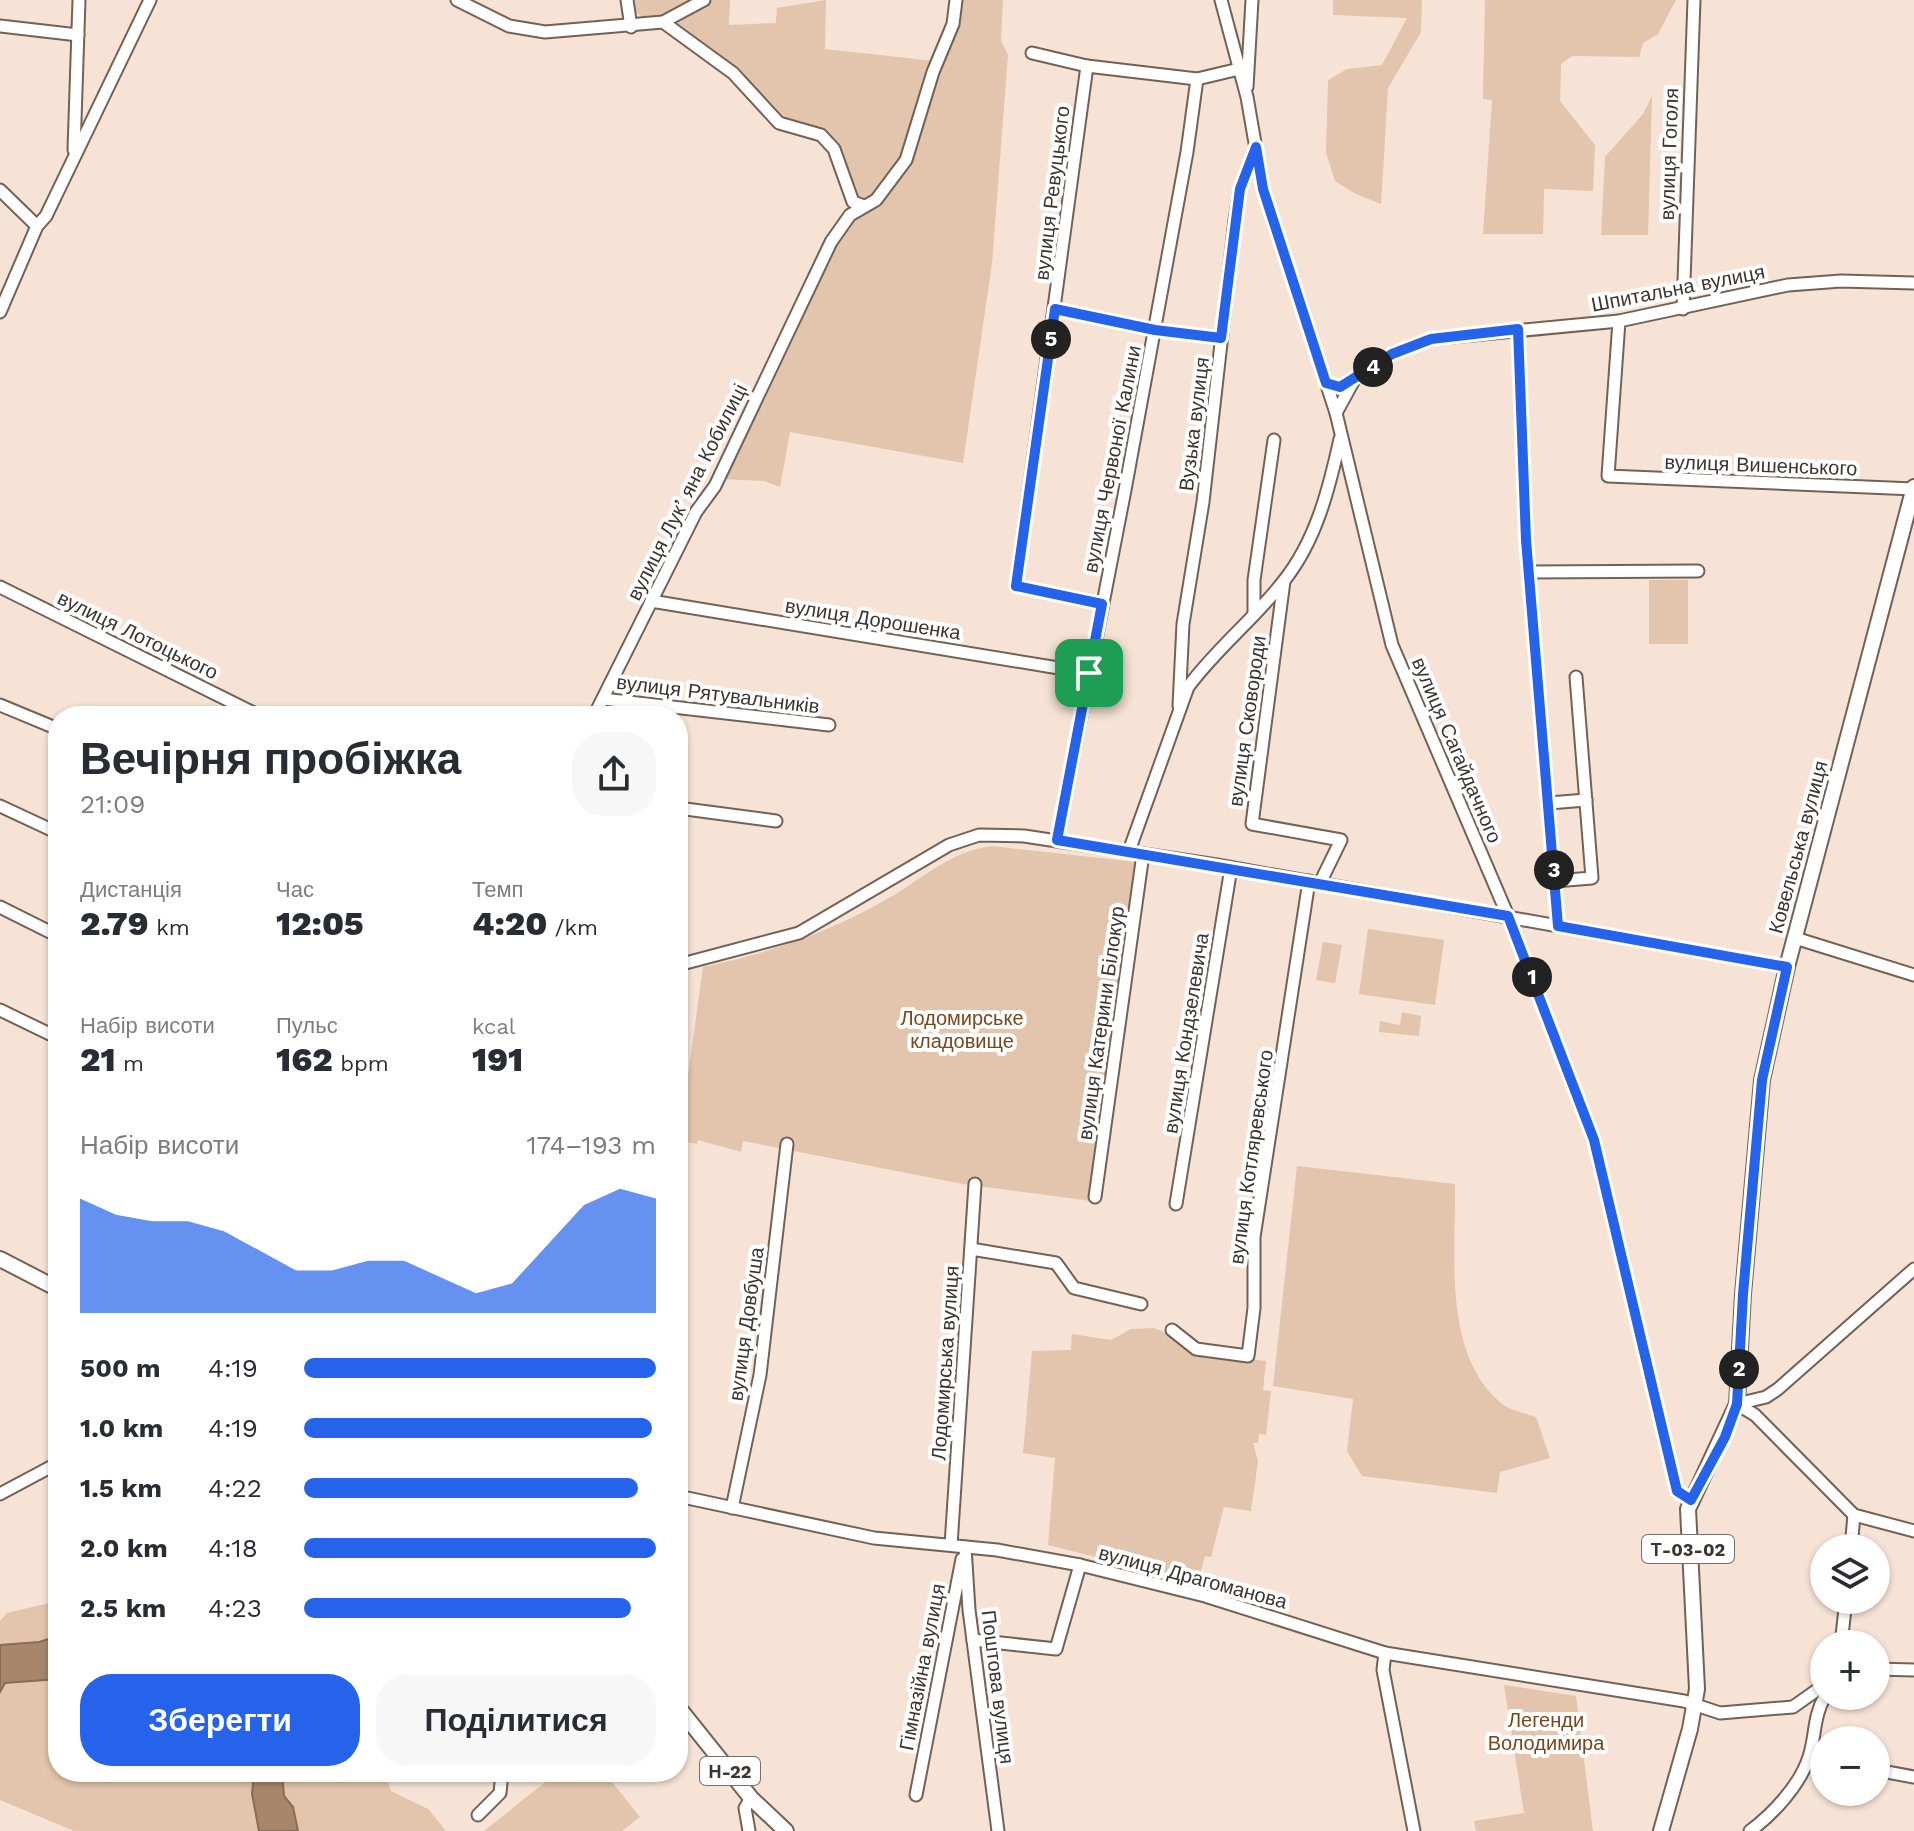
<!DOCTYPE html>
<html lang="uk">
<meta charset="utf-8">
<style>
:root{--surface:#fff;--page:#f7f7f7;--text:#2b2b33;--muted:#7c7c81;--accent:#2563eb}
body{margin:0;font-family:"Work Sans",sans-serif;background:var(--page);color:var(--text);height:100vh;display:flex;flex-direction:column;font-size:30px;white-space:nowrap}
*{box-sizing:border-box;margin:0}
p{font-size:26px;color:var(--muted)}
.icon{flex:none;width:44px;height:44px;fill:none;stroke:currentColor;stroke-width:2;stroke-linecap:round;stroke-linejoin:round}
.map{position:relative;flex:1;overflow:hidden}
.panel{position:absolute;left:48px;top:706px;width:640px;height:1076px;display:flex;flex-direction:column;background:var(--surface);border-radius:32px;box-shadow:0 2px 6px #0004}
.panel>*{flex:none}
.fabs{position:absolute;left:1810px;top:1534px;display:grid;gap:16px}
.fabs a{display:grid;place-items:center;width:80px;height:80px;border-radius:50%;background:var(--surface);box-shadow:0 2px 6px #0004;font-size:40px}
.pin{position:absolute;display:grid;place-items:center;width:68px;height:68px;color:#fff;margin:-34px;border-radius:16px;box-shadow:0 4px 12px #0006}
.km{position:absolute;width:40px;height:40px;margin:-20px;border-radius:50%;background:#222;color:#fff;font-size:22px;line-height:40px;text-align:center}
.round{display:grid;place-items:center;flex:none;width:84px;height:84px;border-radius:32px;background:var(--page)}
.head{display:flex;align-items:center;justify-content:space-between;height:136px;padding:0 32px}
h1{font-size:44px;font-weight:800;line-height:60px}
.metrics{display:grid;grid-template-columns:repeat(3,1fr);gap:12px;height:136px;padding:8px 32px}
.metrics div{display:grid;align-content:center}
.metrics b{font-size:34px;font-weight:800}
.metrics small{font-size:22px;font-weight:400}
.metrics p{font-size:22px}
.chart{height:224px;padding:16px 32px}
.chart p{display:flex;justify-content:space-between}
.chart svg{width:100%;height:144px;margin-top:8px;fill:var(--accent);opacity:.7}
.primary-button{display:flex;gap:16px;margin-top:auto;padding:16px 32px}
.primary-button a{flex:1;height:92px;border-radius:32px;background:var(--accent);color:#fff;font-size:32px;font-weight:800;line-height:92px;text-align:center}
.primary-button a+a{background:var(--page);color:var(--text)}
ul{padding:0 32px;list-style:none;font-size:26px}
li{display:grid;grid-template-columns:128px 96px 1fr;align-items:center;height:60px}
li i{height:20px;border-radius:10px;background:var(--accent)}
.map>svg:first-child{display:block}
</style>
<div class="map">
<svg width="1914" height="1831" viewBox="0 0 1914 1831">
<rect width="100%" height="100%" fill="#f6e3d5"/>
<g fill="#e3c4ac">
<path d="M 631,0 L 694,0 L 659,20 L 647,21 L 633,10 Z"/>
<path d="M 712,0 L 730,0 L 729,25 L 776,23 L 777,8 L 826,0 L 825,49 L 934,61 L 958,0 L 1003,0 L 1001,41 L 1008,55 L 992,263 L 963,463 L 790,432 L 780,487 L 764,481 L 722,479 L 828,252 L 861,202 L 854,200 L 835,147 L 779,122 L 675,22 Z"/>
<path d="M 1333,0 L 1422,0 L 1421,32 L 1388,88 L 1381,204 L 1356,194 L 1335,181 L 1326,153 L 1328,80 L 1347,69 L 1382,65 L 1407,18 L 1333,15 Z"/>
<path d="M 1485,0 L 1676,0 L 1658,34 L 1643,43 L 1639,57 L 1572,56 L 1561,64 L 1560,101 L 1595,145 L 1593,191 L 1544,189 L 1543,234 L 1483,234 L 1492,100 L 1483,99 Z"/>
<path d="M 1652,96 L 1648,235 L 1601,235 L 1605,157 L 1643,114 Z"/>
<rect x="1649" y="580" width="39" height="64"/>
<path d="M 992,846 L 1136,862 L 1091,1201 L 963,1184 L 743,1141 L 741,1152 L 698,1140 L 697,1144 L 679,1141 L 703,967 C 771,953 833,931 894,895 C 927,875 952,851 992,846 Z"/>
<path d="M 1368,929 L 1444,940 L 1435,1005 L 1359,994 Z"/>
<path d="M 1323,942 L 1342,945 L 1335,983 L 1316,980 Z"/>
<path d="M 1402,1012 L 1421,1016 L 1419,1036 L 1379,1032 L 1380,1021 L 1400,1025 Z"/>
<path d="M 1297,1166 L 1455,1184 C 1456,1253 1442,1354 1501,1403 C 1509,1410 1525,1413 1536,1417 L 1550,1458 L 1500,1472 L 1497,1493 L 1362,1476 L 1347,1451 L 1353,1399 L 1273,1386 Z"/>
<path d="M 1154,1328 L 1179,1338 L 1194,1352 L 1266,1361 L 1263,1390 L 1271,1391 L 1266,1435 L 1259,1434 L 1258,1443 L 1253,1443 L 1258,1461 L 1251,1511 L 1224,1507 L 1211,1557 L 1205,1556 L 1198,1583 L 1168,1569 L 1166,1575 L 1048,1545 L 1055,1458 L 1023,1453 L 1032,1351 L 1071,1350 L 1072,1334 L 1111,1340 L 1131,1329 Z"/>
<path d="M 58,1601 L 58,1636 L 39,1642 L 0,1645 L 0,1621 L 7,1613 Z"/>
<path d="M 27,1679 L 58,1679 L 58,1772 L 254,1772 L 252,1794 L 259,1831 L 74,1831 L 0,1800 L 0,1692 L 5,1683 Z"/>
<path d="M 1504,1685 L 1576,1696 L 1593,1831 L 1476,1831 L 1474,1821 L 1524,1813 Z"/>
<path d="M 282,1772 L 385,1772 L 391,1791 L 428,1809 L 446,1831 L 298,1831 L 293,1807 L 284,1796 Z"/>
<path d="M 558,1772 L 604,1772 L 640,1817 L 622,1831 L 484,1831 Z"/>
</g>
<g fill="#a8866c" stroke="#876d5a" stroke-width="2">
<path d="M 58,1636 L 58,1679 L 5,1683 L 0,1692 L 0,1645 L 39,1642 Z"/>
<path d="M 254,1772 L 282,1772 L 284,1796 L 293,1807 L 298,1831 L 259,1831 L 252,1794 Z"/>
</g>
<g fill="none" stroke-linecap="round" stroke-linejoin="round">
<g stroke="#726256" stroke-width="15">
<g id="minor">
<path d="M 457,0 L 509,26 L 545,32 L 663,22 L 704,0"/>
<path d="M 627,0 L 631,27"/>
<path d="M 1221,0 L 1247,97 L 1263,189 L 1336,413 L 1392,645 L 1508,916 L 1594,1140 L 1677,1491 L 1691,1500"/>
<path d="M 663,22 L 733,73 L 779,123 L 821,135 L 834,149 L 853,202 L 864,206"/>
<path d="M 0,26 L 78,35"/>
<path d="M 1032,53 L 1087,66"/>
<path d="M 1247,87 L 1252,0"/>
<path d="M 74,150 L 79,0"/>
<path d="M 0,190 L 37,226"/>
<path d="M 1055,309 L 1155,330 L 1221,338"/>
<path d="M 1683,309 L 1694,0"/>
<path d="M 0,312 L 37,226 L 46,216 L 150,0"/>
<path d="M 1619,321 L 1608,476 L 1914,489"/>
<path d="M 1518,329 L 1526,540 L 1558,926"/>
<path d="M 1326,383 L 1340,387 L 1392,354 L 1431,339 L 1619,321 L 1788,285 L 1841,281 L 1914,283"/>
<path d="M 1336,413 L 1354,380"/>
<path d="M 1531,572 L 1698,571"/>
<path d="M 1284,581 L 1252,824 L 1341,840 L 1320,883"/>
<path d="M 0,587 L 260,716"/>
<path d="M 651,601 L 1089,673"/>
<path d="M 1102,604 L 1016,586 L 1087,66 L 1197,79"/>
<path d="M 1254,614 L 1254,580 L 1274,440"/>
<path d="M 603,699 L 829,725"/>
<path d="M 0,705 L 58,729"/>
<path d="M 1179,706 L 1183,624 L 1203,502 L 1235,220 L 1240,189 L 1255,150"/>
<path d="M 594,716 L 696,512 L 715,486 L 831,242 L 850,215 L 876,200 L 906,160 L 933,72 L 953,24 L 956,0"/>
<path d="M 1549,803 L 1586,800"/>
<path d="M 0,806 L 58,833"/>
<path d="M 678,808 L 776,821"/>
<path d="M 1057,840 L 1125,490 L 1187,152 L 1197,79 L 1239,69"/>
<path d="M 1129,851 L 1188,687 C 1216,649 1254,619 1283,582 C 1316,541 1329,489 1340,439"/>
<path d="M 1555,881 L 1592,878 L 1576,677"/>
<path d="M 0,907 L 58,936"/>
<path d="M 1795,938 L 1914,975"/>
<path d="M 678,965 L 799,933 L 949,845 L 979,835 L 1024,836 L 1217,865 L 1787,967"/>
<path d="M 0,1010 L 58,1038"/>
<path d="M 1095,1197 L 1143,854"/>
<path d="M 1176,1204 L 1231,868"/>
<path d="M 971,1249 L 1056,1263 L 1074,1288 L 1141,1304"/>
<path d="M 1172,1330 L 1196,1349 L 1248,1356 L 1254,1308 L 1254,1237 L 1309,881"/>
<path d="M 1737,1404 L 1766,1397 L 1778,1389 L 1914,1269"/>
<path d="M 1737,1404 L 1755,1415 L 1854,1515 L 1914,1531"/>
<path d="M 0,1494 L 58,1463"/>
<path d="M 678,1496 L 874,1538 L 997,1550 L 1080,1565 L 1205,1596 L 1385,1653 L 1684,1701 L 1720,1713 L 1793,1707 L 1824,1685"/>
<path d="M 732,1508 L 760,1375 L 787,1144"/>
<path d="M 951,1545 L 975,1184"/>
<path d="M 965,1547 L 969,1610 L 998,1831"/>
<path d="M 1851,1548 L 1854,1515"/>
<path d="M 973,1640 L 1056,1649 L 1080,1565"/>
<path d="M 1841,1644 L 1846,1600"/>
<path d="M 1385,1653 L 1383,1670 L 1414,1831"/>
<path d="M 1876,1669 L 1914,1670"/>
<path d="M 1809,1758 L 1824,1761"/>
<path d="M 1876,1770 L 1914,1777"/>
<path d="M 916,1795 L 962,1559"/>
<path d="M 478,1815 L 500,1793 L 502,1772"/>
<path d="M 749,1831 L 745,1808 L 751,1798"/>
<path d="M 1750,1831 C 1773,1814 1800,1785 1809,1757 C 1816,1735 1813,1717 1825,1696"/>
</g>
</g>
<g stroke="#726256" stroke-width="18">
<g id="major">
<path d="M 0,1259 L 58,1289"/>
<path d="M 678,1707 L 751,1798 L 786,1831"/>
<path d="M 1661,1831 L 1690,1729 L 1697,1689 L 1688,1509 L 1737,1404 L 1743,1294 L 1762,1080 L 1787,967 L 1914,487"/>
</g>
</g>
<use href="#minor" stroke="#fff" stroke-width="11"/>
<use href="#major" stroke="#fff" stroke-width="14"/>
</g>
<g fill="none" stroke-linecap="round" stroke-linejoin="round">
<g stroke="#fff" stroke-width="16">
<path id="route" d="M 1256,147 L 1263,189 L 1326,383 L 1340,387 L 1392,354 L 1431,339 L 1518,329 L 1526,540 L 1558,926 L 1787,967 L 1762,1080 L 1743,1294 L 1737,1404 L 1725,1437 L 1691,1500 L 1677,1491 L 1594,1140 L 1508,916 L 1057,840 L 1102,604 L 1016,586 L 1055,309 L 1155,330 L 1221,338 L 1240,189 Z"/>
</g>
<use href="#route" stroke="#2563eb" stroke-width="10"/>
</g>
<g text-anchor="middle" dominant-baseline="central" stroke-width="8" stroke-linejoin="round" paint-order="stroke">
<g fill="#fff" stroke="#76716d" stroke-width="2">
<rect x="1642" y="1535" width="92" height="28" rx="6"/>
<rect x="700" y="1757" width="60" height="28" rx="6"/>
</g>
<g font-size="18" font-weight="bold" fill="#3b342f">
<text x="1688" y="1549">Т-03-02</text>
<text x="730" y="1771">Н-22</text>
</g>
<g font-size="20" fill="#3b342f" stroke="#fff">
<text transform="translate(1669 154) rotate(-88)">вулиця Гоголя</text>
<text transform="translate(1052 193) rotate(-83)">вулиця Ревуцького</text>
<text transform="translate(1678 288) rotate(-11)">Шпитальна вулиця</text>
<text transform="translate(1194 424) rotate(-83)">Вузька вулиця</text>
<text transform="translate(1112 459) rotate(-79)">вулиця Червоної Калини</text>
<text transform="translate(1761 465) rotate(2)">вулиця Вишенського</text>
<text transform="translate(687 492) rotate(-63)">вулиця Лукʼяна Кобилиці</text>
<text transform="translate(873 619) rotate(9)">вулиця Дорошенка</text>
<text transform="translate(138 635) rotate(26)">вулиця Лотоцького</text>
<text transform="translate(718 694) rotate(7)">вулиця Рятувальників</text>
<text transform="translate(1247 721) rotate(-82)">вулиця Сковороди</text>
<text transform="translate(1457 750) rotate(67)">вулиця Сагайдачного</text>
<text transform="translate(1798 847) rotate(-75)">Ковельська вулиця</text>
<text transform="translate(1101 1023) rotate(-82)">вулиця Катерини Білокур</text>
<text transform="translate(1186 1033) rotate(-81)">вулиця Кондзелевича</text>
<text transform="translate(1251 1157) rotate(-82)">вулиця Котляревського</text>
<text transform="translate(746 1324) rotate(-82)">вулиця Довбуша</text>
<text transform="translate(945 1363) rotate(-86)">Лодомирська вулиця</text>
<text transform="translate(1193 1577) rotate(15)">вулиця Драгоманова</text>
<text transform="translate(922 1667) rotate(-79)">Гімназійна вулиця</text>
<text transform="translate(998 1687) rotate(83)">Поштова вулиця</text>
</g>
<g font-size="20" fill="#77471e" stroke="#fff">
<text x="962" y="1018">Лодомирське<tspan x="962" dy="23">кладовище</tspan></text>
<text x="1546" y="1720">Легенди<tspan x="1546" dy="23">Володимира</tspan></text>
</g>
</g>
</svg>
<div class="fabs">
<a><svg class="icon" aria-label="layers" viewBox="0 0 24 24"><path d="M12 4l9 5-9 5-9-5zM3 14l9 5 9-5"/></svg></a>
<a>+</a>
<a>−</a>
</div>
<div class="pin" style="left:1089px;top:673px;background:#1e9e55"><svg class="icon" aria-label="arrive" viewBox="0 0 24 24"><path d="M6 21V4h12l-3 4 3 4H6"/></svg></div>
<b class="km" style="left:1532px;top:977px">1</b>
<b class="km" style="left:1739px;top:1369px">2</b>
<b class="km" style="left:1554px;top:870px">3</b>
<b class="km" style="left:1373px;top:367px">4</b>
<b class="km" style="left:1051px;top:339px">5</b>
<section class="panel">
<div class="head"><div><h1>Вечірня пробіжка</h1><p>21:09</p></div><a class="round"><svg class="icon" aria-label="share" viewBox="0 0 24 24"><path d="M12 15V3M7 8l5-5 5 5M5 13v7h14v-7"/></svg></a></div>
<div class="metrics">
<div><p>Дистанція</p><b>2.79<small> km</small></b></div>
<div><p>Час</p><b>12:05</b></div>
<div><p>Темп</p><b>4:20<small> /km</small></b></div>
</div>
<div class="metrics">
<div><p>Набір висоти</p><b>21<small> m</small></b></div>
<div><p>Пульс</p><b>162<small> bpm</small></b></div>
<div><p>kcal</p><b>191</b></div>
</div>
<div class="chart"><p><span>Набір висоти</span>174–193 m</p>
<svg viewBox="0 0 160 44" preserveAspectRatio="none"><path d="M0 44V9L10 14L20 16L30 16L40 19L50 25L60 31L70 31L80 28L90 28L100 33L110 38L120 35L130 23L140 11L150 6L160 9V44z"/></svg>
</div>
<ul>
<li><b>500 m</b>4:19<i style="width:100%"></i></li>
<li><b>1.0 km</b>4:19<i style="width:99%"></i></li>
<li><b>1.5 km</b>4:22<i style="width:95%"></i></li>
<li><b>2.0 km</b>4:18<i style="width:100%"></i></li>
<li><b>2.5 km</b>4:23<i style="width:93%"></i></li>
</ul>
<div class="primary-button"><a>Зберегти</a><a>Поділитися</a></div>
</section>
</div>
